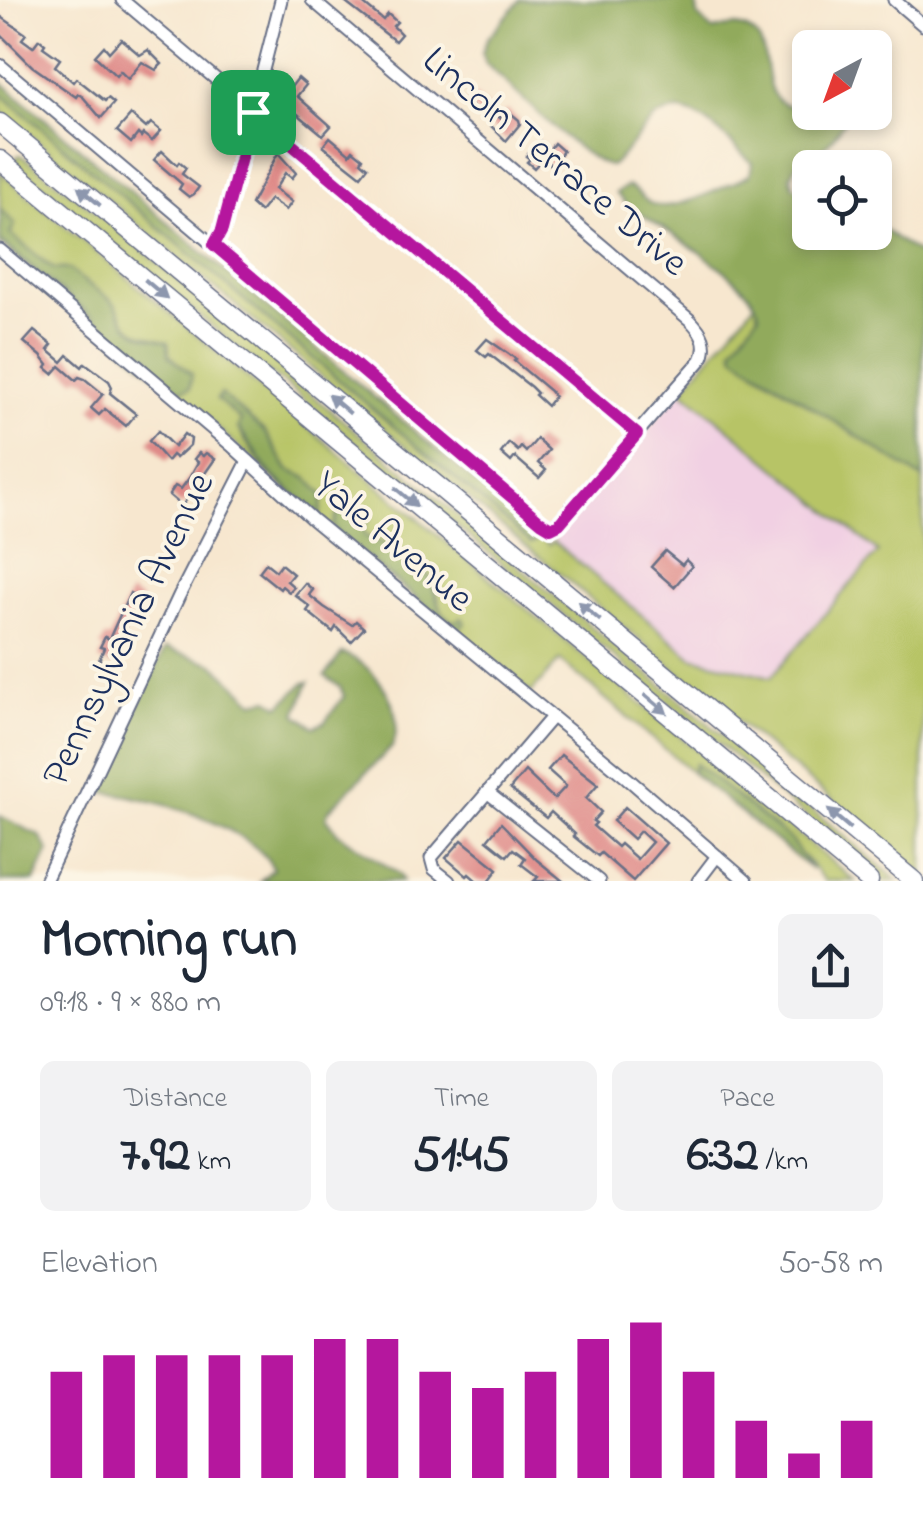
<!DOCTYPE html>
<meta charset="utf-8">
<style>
:root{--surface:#fff;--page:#f2f2f3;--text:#1f2937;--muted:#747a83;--accent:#b5179e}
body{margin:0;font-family:"Indie Flower",sans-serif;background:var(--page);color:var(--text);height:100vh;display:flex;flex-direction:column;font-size:38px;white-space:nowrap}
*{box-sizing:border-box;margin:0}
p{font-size:32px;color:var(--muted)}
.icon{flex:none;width:55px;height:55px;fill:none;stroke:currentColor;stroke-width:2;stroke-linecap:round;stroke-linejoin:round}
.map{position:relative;height:881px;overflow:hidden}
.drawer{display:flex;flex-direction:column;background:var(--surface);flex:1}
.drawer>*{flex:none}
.needle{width:65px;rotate:221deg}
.fabs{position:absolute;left:792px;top:30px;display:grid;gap:20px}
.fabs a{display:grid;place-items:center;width:100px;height:100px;border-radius:15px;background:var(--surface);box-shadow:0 5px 15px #0003;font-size:50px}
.pin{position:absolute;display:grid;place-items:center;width:85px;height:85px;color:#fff;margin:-42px;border-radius:20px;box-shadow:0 5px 15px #0006}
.round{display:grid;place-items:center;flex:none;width:105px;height:105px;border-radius:15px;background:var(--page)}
.summary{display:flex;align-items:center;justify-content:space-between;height:170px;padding:0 40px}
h1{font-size:55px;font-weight:700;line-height:75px}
.metrics{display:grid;grid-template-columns:repeat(3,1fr);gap:15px;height:170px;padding:10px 40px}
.metrics div{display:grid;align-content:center;border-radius:15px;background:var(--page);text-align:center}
.metrics b{font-size:50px;font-weight:700}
.metrics small{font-size:28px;font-weight:400}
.metrics p{font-size:28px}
.chart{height:280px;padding:20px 40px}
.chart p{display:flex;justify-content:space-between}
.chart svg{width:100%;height:180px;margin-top:10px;stroke:var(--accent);stroke-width:6}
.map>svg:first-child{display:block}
</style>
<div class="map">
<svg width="923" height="881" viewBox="0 0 923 881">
<rect width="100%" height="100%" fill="#fcf5e5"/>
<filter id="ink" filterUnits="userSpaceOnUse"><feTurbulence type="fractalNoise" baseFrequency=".01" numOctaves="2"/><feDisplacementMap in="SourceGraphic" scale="20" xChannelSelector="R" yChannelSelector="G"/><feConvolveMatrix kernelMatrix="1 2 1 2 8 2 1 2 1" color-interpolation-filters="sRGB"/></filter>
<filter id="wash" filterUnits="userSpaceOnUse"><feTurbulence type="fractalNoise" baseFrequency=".0048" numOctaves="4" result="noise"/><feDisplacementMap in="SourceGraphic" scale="40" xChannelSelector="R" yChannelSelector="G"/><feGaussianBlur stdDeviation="2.25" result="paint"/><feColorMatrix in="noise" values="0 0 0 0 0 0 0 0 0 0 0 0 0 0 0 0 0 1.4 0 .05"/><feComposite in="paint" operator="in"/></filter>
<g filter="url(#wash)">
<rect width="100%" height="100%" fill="#f7e7cf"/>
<path fill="#f1d0e3" d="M 682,390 L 879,552 L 771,677 L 692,658 L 553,541 Z"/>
<g fill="#b7c466" stroke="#697a62" stroke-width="2.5" fill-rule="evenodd">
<path d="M 0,93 L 531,543 L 541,538 L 549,545 L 553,541 L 692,657 L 771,677 L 878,552 L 682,390 L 757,301 L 759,314 L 734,348 L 755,370 L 923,479 L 923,875 L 0,110 Z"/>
<path d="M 21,155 L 90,207 L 267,353 L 294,380 L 898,881 L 884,881 L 289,387 L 258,365 L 16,163 L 17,156 Z"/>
<path d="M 0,172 L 855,881 L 825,881 L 807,860 L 695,764 L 692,772 L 560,660 L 531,693 L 318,519 L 205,417 L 0,244 L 0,241 L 130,348 L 192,374 L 169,355 L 168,342 C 153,337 135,336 125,322 C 119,312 118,304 107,297 C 94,287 81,281 69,269 L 54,269 L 10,234 L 15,224 L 0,209 ZM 244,415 L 265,432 L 288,470 L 307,478 L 323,495 L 320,515 C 287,495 256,462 238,428 ZM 338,512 L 363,528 L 365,536 C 390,546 425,559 435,588 C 440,602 438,613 453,622 L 452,627 L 339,535 L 333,525 Z"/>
</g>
<g fill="#91aa5b" stroke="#566c5c" stroke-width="2.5">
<path d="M 520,0 L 696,0 L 698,16 L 712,30 C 719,30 728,26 735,26 C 790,31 741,117 810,106 L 810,112 L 849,113 C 834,138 823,155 796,165 L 791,176 L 793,186 L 810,195 L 810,232 L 875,232 L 875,224 L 923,257 L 923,479 L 735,356 L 733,348 L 759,314 C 754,279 659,227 628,206 L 616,193 L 627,186 C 639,190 641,199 652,204 C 672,214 730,184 750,175 L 752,163 C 724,138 685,86 648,125 C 635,138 625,156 611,166 C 586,165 509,84 486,64 L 482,53 L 487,39 Z"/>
<path d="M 0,81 L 534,532 L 541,538 L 531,543 L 0,93 Z"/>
<path d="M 0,209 L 15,225 L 10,234 L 48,265 L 54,269 L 69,269 C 81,281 93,287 107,297 C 118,304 119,312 125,322 C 135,336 153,337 168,342 L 169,356 L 192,374 L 190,388 L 180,391 L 150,364 L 149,357 L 130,348 L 0,241 Z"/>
<path d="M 221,394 L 265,432 L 288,470 L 307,478 L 323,495 L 320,515 L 271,474 L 238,427 L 241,420 L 217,399 Z"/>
<path d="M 348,506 L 369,508 L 371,517 L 363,528 L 365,536 C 386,544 413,554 426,573 C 438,589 434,612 453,622 L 462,618 L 465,623 L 459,630 L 452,627 L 339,535 L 333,526 L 338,513 Z"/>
<path d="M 165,648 L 214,664 L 254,702 L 269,699 L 280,706 L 304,683 L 309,682 L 296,714 L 314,727 L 324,723 L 344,696 L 340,687 L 325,676 L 342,653 C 377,665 408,711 392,747 L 329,810 L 326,817 L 338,833 L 399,874 L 403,881 L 260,881 L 273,869 C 255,826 141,793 97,792 Z"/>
<path d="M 695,764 L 790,839 L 812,870 L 692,773 Z"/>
<path d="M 0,816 L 40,836 L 49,851 L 35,881 L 0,881 Z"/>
</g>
<g id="blocks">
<g fill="#df8a88">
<path d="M 342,0 L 359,0 L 383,20 L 388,14 L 397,22 L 393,26 L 401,34 L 395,41 Z"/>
<path d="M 0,16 L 26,34 L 22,39 L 33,47 L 39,39 L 45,44 L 43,47 L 60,59 L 55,66 L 73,82 L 76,78 L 105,101 L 108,98 L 114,103 L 101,118 L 83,97 L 78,94 L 76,97 L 32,66 L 0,34 Z"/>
<path d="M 121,39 L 140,55 L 148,50 L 162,64 L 156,70 L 142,62 L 128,79 L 120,71 L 116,76 L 95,56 L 104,46 L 109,52 Z"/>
<path d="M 298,78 L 306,85 L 297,96 L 331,126 L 323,135 L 281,100 Z"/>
<path d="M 475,96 L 500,118 L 507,110 L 519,120 L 520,124 L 506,141 L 468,103 Z"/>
<path d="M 131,115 L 146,128 L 151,123 L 161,131 L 152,141 L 143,134 L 141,137 L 138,134 L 131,143 L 117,131 Z"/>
<path d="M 330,137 L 350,154 L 353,150 L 363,158 L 361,161 L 368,167 L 361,176 L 323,146 Z"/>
<path d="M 540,141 L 549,150 L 554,143 L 563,151 L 552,166 L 543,158 L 534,168 L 527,162 L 530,159 L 526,156 Z"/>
<path d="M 162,151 L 177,165 L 179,162 L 186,168 L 182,174 L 199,187 L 194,194 L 189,197 L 179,189 L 182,184 L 154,160 Z"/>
<path d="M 278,153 L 296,173 L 292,178 L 285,173 L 275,189 L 292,202 L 286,210 L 270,199 L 260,212 L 251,204 Z"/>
<path d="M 34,331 L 52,345 L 48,350 L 62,362 L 68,355 L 82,367 L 85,363 L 109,381 L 112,387 L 110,393 L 136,414 L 126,426 L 105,409 L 99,415 L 91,408 L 103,394 L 85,379 L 79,377 L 76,380 L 60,366 L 53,374 L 46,368 L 48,365 L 41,356 L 24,342 Z"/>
<path d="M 487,339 L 516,359 L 514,361 L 550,391 L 554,397 L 547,406 L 535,395 L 537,393 L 531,387 L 489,354 L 486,357 L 477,350 Z"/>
<path d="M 158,431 L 174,447 L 184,434 L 191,439 L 190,445 L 176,458 L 172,455 L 167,461 L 149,441 Z"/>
<path d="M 537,439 L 549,450 L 538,463 L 546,470 L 539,478 L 515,457 L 511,462 L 501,453 L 509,443 L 518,451 L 521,447 L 526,452 Z"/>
<path d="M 199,453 L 203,456 L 206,453 L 215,459 L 182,506 L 169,495 L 175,486 L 181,489 L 189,478 L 198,462 L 194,459 Z"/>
<path d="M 665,551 L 682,565 L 686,560 L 692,566 L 674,587 L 651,567 Z"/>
<path d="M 266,563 L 276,571 L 281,564 L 293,574 L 287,581 L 294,587 L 289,592 L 282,586 L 280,589 L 259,572 Z"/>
<path d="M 305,583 L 313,590 L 309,595 L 324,607 L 352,625 L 356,621 L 364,628 L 351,642 L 336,627 L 333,632 L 307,611 L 310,607 L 295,595 Z"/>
<path d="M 130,593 L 141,599 L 141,605 L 133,616 L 130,615 L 111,665 L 99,660 L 104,648 L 100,647 L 105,637 L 109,639 Z"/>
<path d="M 561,755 L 598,784 L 586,798 L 601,812 L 593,821 L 596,823 L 593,826 L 617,847 L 620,844 L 637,859 L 652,842 L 640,831 L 633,839 L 613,821 L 625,807 L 666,843 L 633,881 L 601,853 L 598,856 L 573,836 L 575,834 L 551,812 L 546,818 L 510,789 L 525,771 L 554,799 L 566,786 L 548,770 Z"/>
<path d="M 501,823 L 537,860 L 563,881 L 534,881 L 538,877 L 521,864 L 525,858 L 513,849 L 507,856 L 487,840 Z"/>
<path d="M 462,840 L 498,869 L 489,881 L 477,881 L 469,874 L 467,876 L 446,858 Z"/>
</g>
</g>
</g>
<g filter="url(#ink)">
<use href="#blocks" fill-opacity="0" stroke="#686f86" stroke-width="2.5"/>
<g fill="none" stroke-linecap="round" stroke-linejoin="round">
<g stroke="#686f86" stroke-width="15">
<g id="minor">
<path d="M 122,0 L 637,434"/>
<path d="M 894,0 L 923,25"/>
<path d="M 0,65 L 541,522 L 555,527 L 701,360 C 709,344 702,332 690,320 L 312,0"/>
<path d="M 214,245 L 222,230 L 281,0"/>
<path d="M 0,250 L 231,445 L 313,520 L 627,778 L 746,881"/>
<path d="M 487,792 L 599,881"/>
<path d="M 45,881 L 179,596 L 248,461"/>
<path d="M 449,881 L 434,869 L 431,858 L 552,717"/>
<path d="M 698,881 L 717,856"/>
</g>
</g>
<g stroke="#686f86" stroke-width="21">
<g id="highway">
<path d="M 0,123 L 914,881"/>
<path d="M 0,160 L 869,881"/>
</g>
</g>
<use href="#minor" stroke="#fff" stroke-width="11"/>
<use href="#highway" stroke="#fff" stroke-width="18"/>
</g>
<defs><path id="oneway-solid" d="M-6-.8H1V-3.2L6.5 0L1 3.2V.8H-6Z" transform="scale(2.5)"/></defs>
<g fill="#8d97ae">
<use href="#oneway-solid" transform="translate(89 196) rotate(-140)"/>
<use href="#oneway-solid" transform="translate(156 289) rotate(40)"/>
<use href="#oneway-solid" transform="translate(339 404) rotate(-140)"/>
<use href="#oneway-solid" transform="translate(406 497) rotate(40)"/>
<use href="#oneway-solid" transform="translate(589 611) rotate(-140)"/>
<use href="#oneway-solid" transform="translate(656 704) rotate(40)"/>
<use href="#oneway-solid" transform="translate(839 819) rotate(-140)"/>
</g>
</g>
<g fill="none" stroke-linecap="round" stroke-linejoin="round" filter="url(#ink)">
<g stroke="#fff" stroke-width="20">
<path id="route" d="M 253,112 L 637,434 L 559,524 L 551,528 L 541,522 L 214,245 L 222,230 Z"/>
</g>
<use href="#route" stroke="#b5179e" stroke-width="12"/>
</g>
<g text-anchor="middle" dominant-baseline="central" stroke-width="8" stroke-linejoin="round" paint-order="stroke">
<g font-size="40" fill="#1b2f5e" stroke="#fcf5e5">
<text transform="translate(554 163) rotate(40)">Lincoln Terrace Drive</text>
<text transform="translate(392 543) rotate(40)">Yale Avenue</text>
<text transform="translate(130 630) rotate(-64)">Pennsylvania Avenue</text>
</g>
</g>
</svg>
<div class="fabs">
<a><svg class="needle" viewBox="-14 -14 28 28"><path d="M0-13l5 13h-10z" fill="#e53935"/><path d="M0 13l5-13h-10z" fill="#747a83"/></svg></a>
<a><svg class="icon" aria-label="locate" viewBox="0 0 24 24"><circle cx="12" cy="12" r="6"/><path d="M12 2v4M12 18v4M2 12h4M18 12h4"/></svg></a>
</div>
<div class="pin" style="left:253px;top:112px;background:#1e9e55"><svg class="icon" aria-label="arrive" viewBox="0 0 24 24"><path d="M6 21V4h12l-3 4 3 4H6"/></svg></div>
</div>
<section class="drawer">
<div class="summary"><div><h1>Morning run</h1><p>09:18 · 9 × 880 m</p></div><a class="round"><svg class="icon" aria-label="share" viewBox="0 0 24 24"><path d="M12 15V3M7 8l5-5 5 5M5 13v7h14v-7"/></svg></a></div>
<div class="metrics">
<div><p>Distance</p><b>7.92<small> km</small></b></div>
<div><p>Time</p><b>51:45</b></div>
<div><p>Pace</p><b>6:32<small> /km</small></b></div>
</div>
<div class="chart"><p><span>Elevation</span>50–58 m</p>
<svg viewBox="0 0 160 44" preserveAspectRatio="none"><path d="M5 44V18M15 44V14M25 44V14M35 44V14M45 44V14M55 44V10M65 44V10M75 44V18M85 44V22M95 44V18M105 44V10M115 44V6M125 44V18M135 44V30M145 44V38M155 44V30"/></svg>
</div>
</section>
